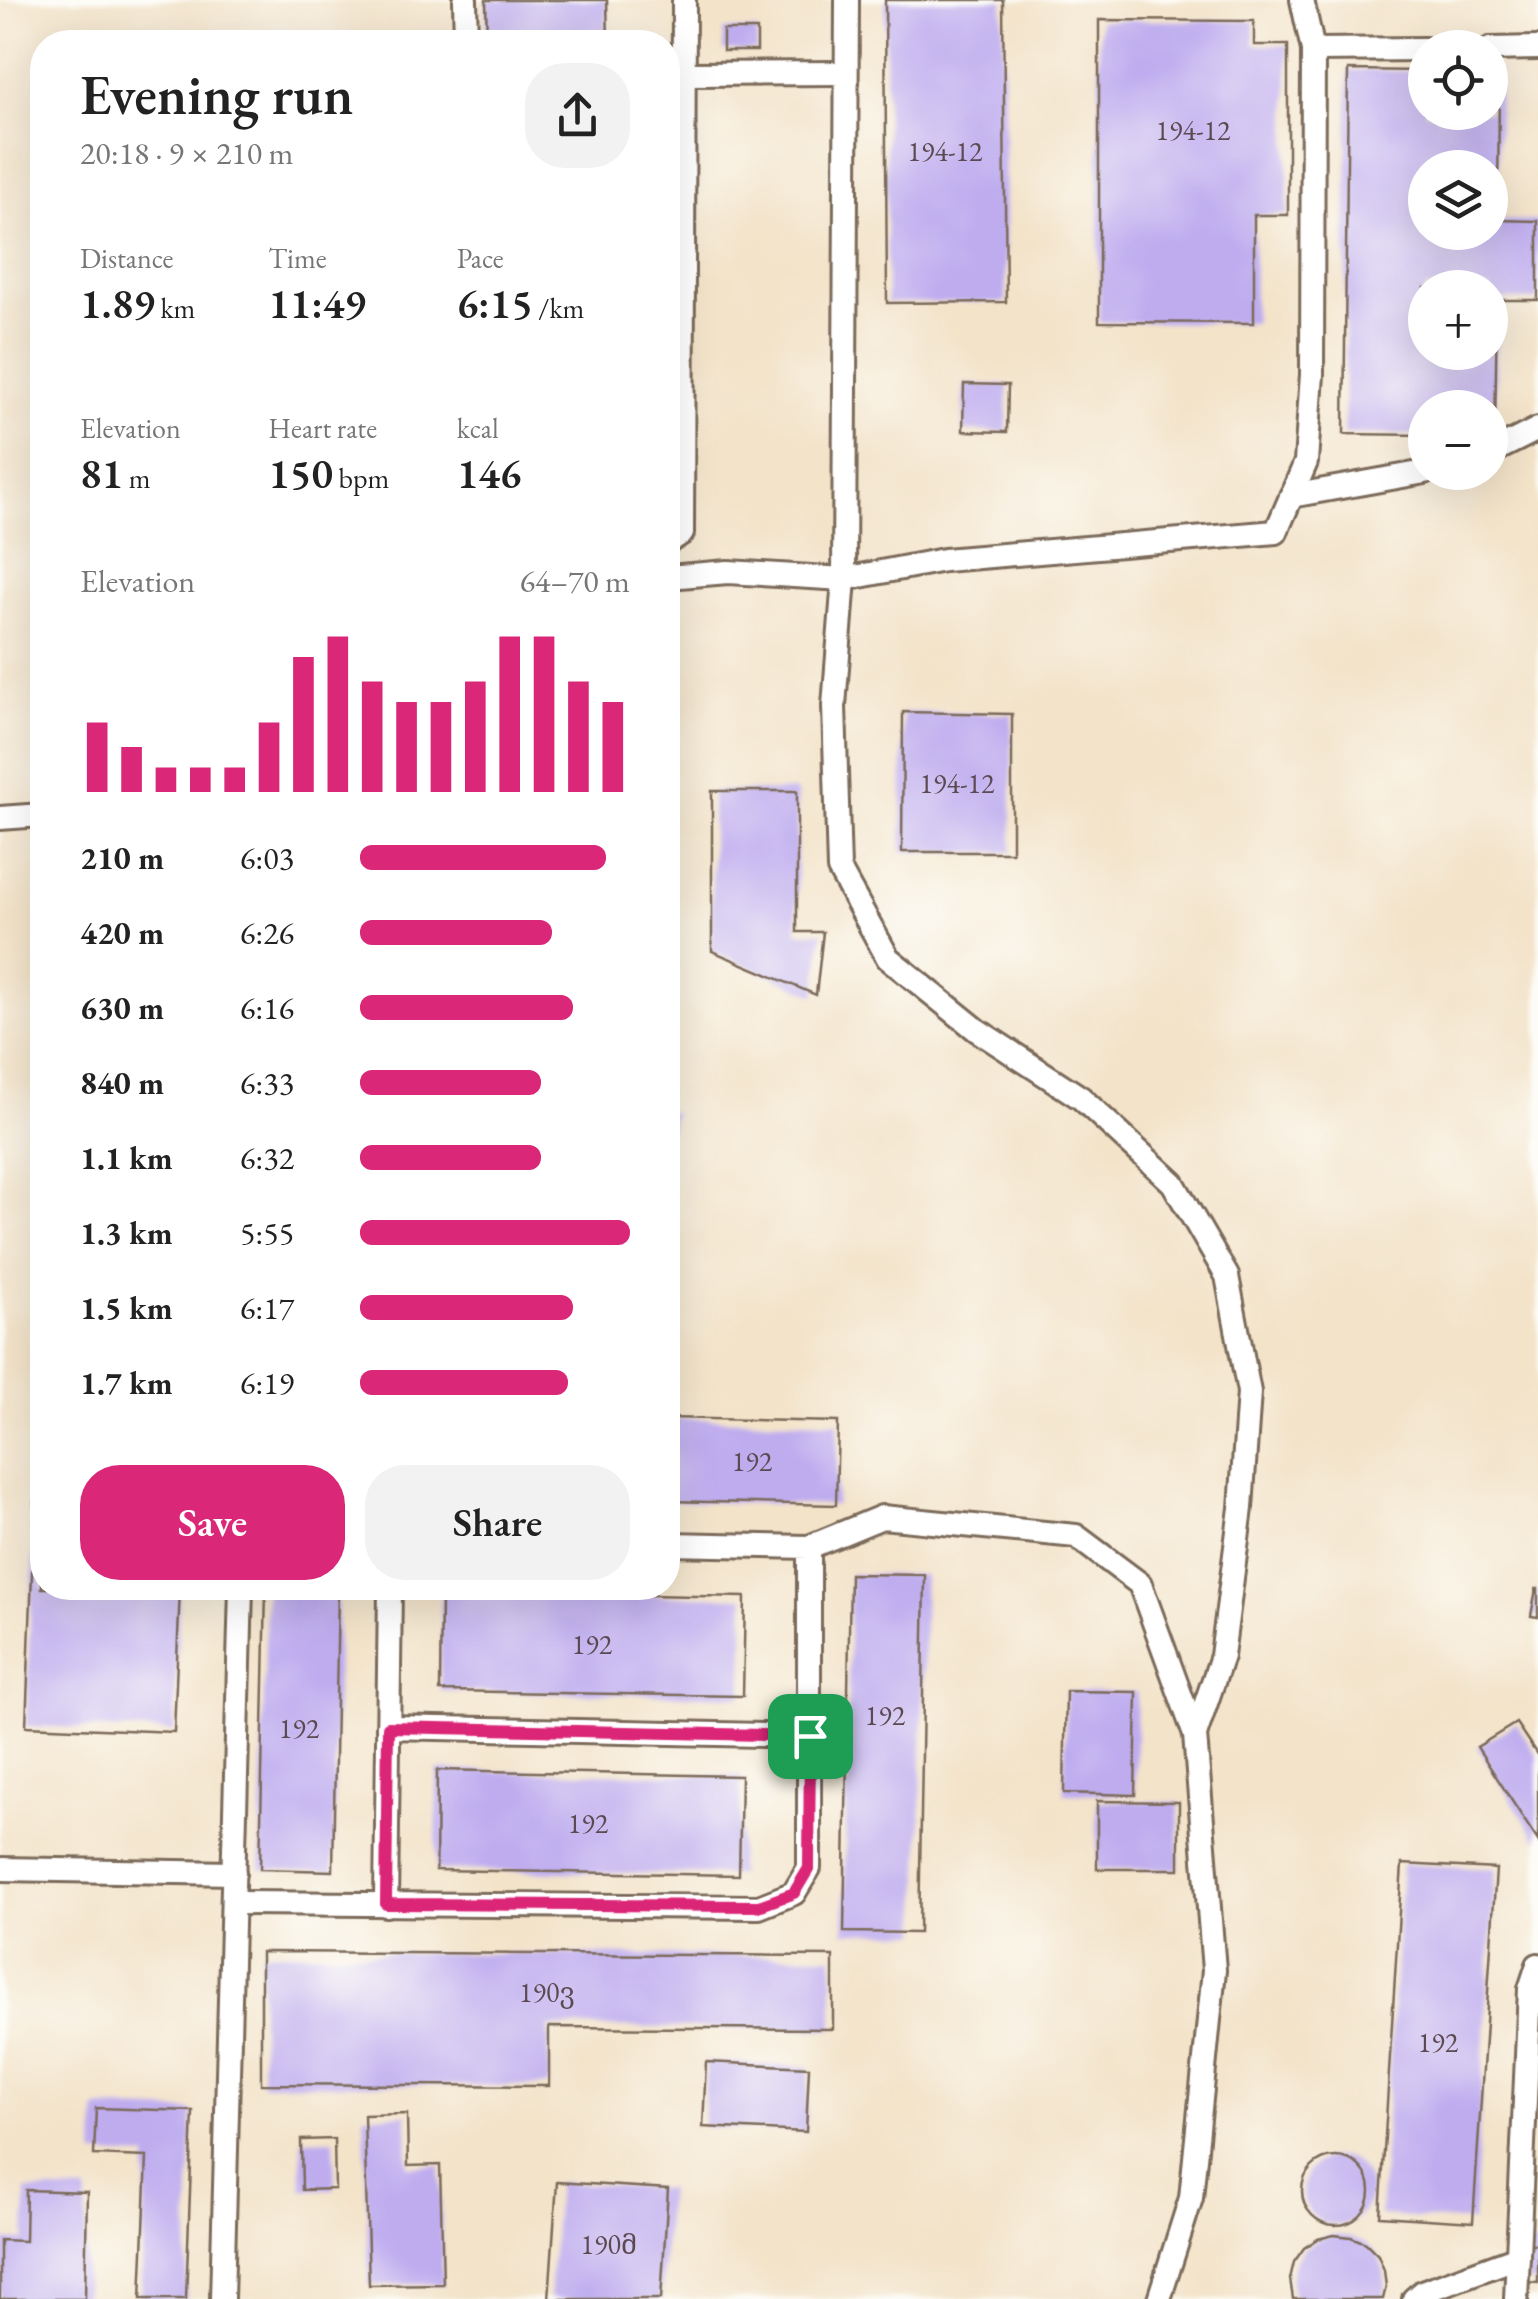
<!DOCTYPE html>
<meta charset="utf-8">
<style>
:root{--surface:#fff;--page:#f2f2f2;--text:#222;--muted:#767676;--accent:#db2777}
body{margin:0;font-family:"EB Garamond","Noto Serif Georgian",serif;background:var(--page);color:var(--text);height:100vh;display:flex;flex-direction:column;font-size:38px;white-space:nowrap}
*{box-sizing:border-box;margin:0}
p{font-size:32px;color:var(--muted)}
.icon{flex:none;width:55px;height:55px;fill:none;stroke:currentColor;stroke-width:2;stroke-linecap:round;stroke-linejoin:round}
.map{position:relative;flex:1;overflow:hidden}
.drawer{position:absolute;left:30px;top:30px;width:650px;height:1570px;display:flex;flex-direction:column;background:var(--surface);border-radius:40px;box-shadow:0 10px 40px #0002}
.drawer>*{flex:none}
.fabs{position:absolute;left:1408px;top:30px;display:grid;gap:20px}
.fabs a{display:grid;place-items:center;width:100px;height:100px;border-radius:50%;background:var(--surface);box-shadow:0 10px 40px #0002;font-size:50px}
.pin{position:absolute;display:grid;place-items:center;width:85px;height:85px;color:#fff;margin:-42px;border-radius:20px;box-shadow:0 5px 15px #0006}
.round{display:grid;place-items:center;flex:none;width:105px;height:105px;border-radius:40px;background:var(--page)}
.head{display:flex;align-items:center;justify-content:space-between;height:170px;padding:0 50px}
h1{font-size:55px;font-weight:600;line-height:75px}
.figures{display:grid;grid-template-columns:repeat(3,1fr);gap:15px;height:170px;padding:10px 50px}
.figures div{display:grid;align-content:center}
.figures b{font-size:42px;font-weight:600}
.figures small{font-size:28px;font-weight:400}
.figures p{font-size:28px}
.chart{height:280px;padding:20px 50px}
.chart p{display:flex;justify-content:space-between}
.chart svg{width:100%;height:180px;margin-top:10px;stroke:var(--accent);stroke-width:6}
.action{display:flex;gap:20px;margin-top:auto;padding:20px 50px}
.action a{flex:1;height:115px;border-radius:40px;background:var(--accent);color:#fff;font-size:40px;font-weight:600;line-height:115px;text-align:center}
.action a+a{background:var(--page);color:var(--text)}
ul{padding:0 50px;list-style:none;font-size:32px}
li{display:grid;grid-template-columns:160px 120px 1fr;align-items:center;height:75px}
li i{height:25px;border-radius:12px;background:var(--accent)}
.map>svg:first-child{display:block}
</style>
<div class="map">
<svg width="1538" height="2299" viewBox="0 0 1538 2299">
<rect width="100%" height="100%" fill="#fdfcf7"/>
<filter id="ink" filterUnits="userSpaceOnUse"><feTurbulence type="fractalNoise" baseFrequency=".01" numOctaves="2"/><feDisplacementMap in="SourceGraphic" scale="20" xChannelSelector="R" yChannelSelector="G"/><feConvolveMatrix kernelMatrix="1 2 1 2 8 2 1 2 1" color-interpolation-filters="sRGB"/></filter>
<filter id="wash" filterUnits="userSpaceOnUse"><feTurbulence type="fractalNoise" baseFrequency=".0048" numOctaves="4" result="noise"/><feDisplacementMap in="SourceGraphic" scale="40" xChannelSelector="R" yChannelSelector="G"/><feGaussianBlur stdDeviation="2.25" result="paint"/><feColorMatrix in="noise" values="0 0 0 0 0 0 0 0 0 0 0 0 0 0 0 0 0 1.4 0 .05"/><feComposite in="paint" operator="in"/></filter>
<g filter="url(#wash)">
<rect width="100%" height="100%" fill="#f3e3c9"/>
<g id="blocks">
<g fill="#beacef" fill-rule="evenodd">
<path d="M 486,0 L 607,0 L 608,42 L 487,42 Z"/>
<path d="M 885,0 L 1003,0 L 1006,302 L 887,303 Z"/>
<path d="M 1099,20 L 1254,21 L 1254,45 L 1288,45 L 1288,215 L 1254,215 L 1254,323 L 1099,322 Z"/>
<rect x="723" y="30" width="34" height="21"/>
<path d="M 1348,70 L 1425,71 L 1425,112 L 1490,112 L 1490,71 L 1499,71 L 1498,220 L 1538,221 L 1538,300 L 1497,300 L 1495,435 L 1490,435 L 1490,408 L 1425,408 L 1425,435 L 1344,434 ZM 1425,168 L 1490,168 L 1490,232 L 1425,232 ZM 1425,288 L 1490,288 L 1490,352 L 1425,352 Z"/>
<path d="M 964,384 L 1008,385 L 1007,432 L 963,431 Z"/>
<path d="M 903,712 L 1012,714 L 1012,852 L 902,852 Z"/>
<path d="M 712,791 L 797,791 L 797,932 L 823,932 L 816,995 L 712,951 Z"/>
<path d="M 668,1111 L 675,1113 L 669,1135 L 668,1135 Z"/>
<path d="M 39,1395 L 42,1395 L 42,1588 L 180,1588 L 174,1732 L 26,1726 Z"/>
<path d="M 668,1418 L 838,1422 L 836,1505 L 668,1501 Z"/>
<path d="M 850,1574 L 925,1575 L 919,1933 L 844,1932 Z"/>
<path d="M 266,1588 L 338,1588 L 333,1871 L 260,1869 Z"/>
<path d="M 1536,1589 L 1538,1589 L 1538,1617 L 1531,1616 Z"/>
<path d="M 441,1591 L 745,1597 L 743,1696 L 440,1691 Z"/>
<path d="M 1066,1691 L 1137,1692 L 1135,1795 L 1064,1793 Z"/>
<path d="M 1516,1723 L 1538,1756 L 1538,1841 L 1477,1747 Z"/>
<path d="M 437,1770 L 741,1776 L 739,1875 L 436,1870 Z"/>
<path d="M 1097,1801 L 1179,1802 L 1179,1869 L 1097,1869 Z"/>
<path d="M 1402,1864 L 1496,1869 L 1473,2222 L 1380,2216 Z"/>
<path d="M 261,1952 L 833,1956 L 833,2029 L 549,2027 L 549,2086 L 261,2084 Z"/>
<path d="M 706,2062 L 809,2067 L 806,2132 L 703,2127 Z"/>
<path d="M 96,2108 L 193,2111 L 186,2299 L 141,2299 L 147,2157 L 94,2155 Z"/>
<path d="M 407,2114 L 408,2166 L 440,2165 L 443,2284 L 369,2285 L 364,2115 Z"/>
<path d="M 334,2139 L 335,2189 L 302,2190 L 301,2140 Z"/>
<circle cx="1336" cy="2191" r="34"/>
<path d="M 557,2182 L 668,2189 L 661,2299 L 549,2299 Z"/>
<path d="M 26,2190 L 87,2192 L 85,2299 L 0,2299 L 0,2240 L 25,2241 Z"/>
<path d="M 1334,2235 L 1351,2237 L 1366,2243 L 1378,2255 L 1384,2270 L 1386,2287 L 1383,2299 L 1293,2299 L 1290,2279 L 1294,2262 L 1304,2248 L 1318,2239 Z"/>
<path d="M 1528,2244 L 1538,2244 L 1538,2283 L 1526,2282 Z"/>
</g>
</g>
</g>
<g filter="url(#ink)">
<use href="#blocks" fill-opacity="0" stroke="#7b6b5a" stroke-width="2.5"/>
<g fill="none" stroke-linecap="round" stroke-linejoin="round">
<g stroke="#7b6b5a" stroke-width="28">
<g id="service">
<path d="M 465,0 L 466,42"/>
<path d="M 847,0 L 844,579 L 834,706 L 839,869 L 888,958 L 977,1030 L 1081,1098 L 1173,1183 L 1227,1276 L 1249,1392 L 1241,1508 L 1222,1656 L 1195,1735"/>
<path d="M 1490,49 L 1538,48"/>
<path d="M 1313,50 L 1425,49"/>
<path d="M 683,74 L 846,73"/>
<path d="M 1490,453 L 1538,429"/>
<path d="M 1291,496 L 1425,472"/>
<path d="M 668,542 L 682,533 L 684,0"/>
<path d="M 668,577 L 728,572 L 844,579 L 944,560 L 1276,532 L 1306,462 L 1312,374 L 1313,50 L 1302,0"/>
<path d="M 0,818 L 42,815"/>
<path d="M 809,1547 L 882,1517 L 1076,1536 L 1140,1584 L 1195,1735 L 1214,1970 L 1191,2198 L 1159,2299"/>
<path d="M 388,1727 L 809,1736"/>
<path d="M 0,1869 L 234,1873"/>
<path d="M 233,1903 L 759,1907 L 794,1893 L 809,1868 L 809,1547 L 668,1544"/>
<path d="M 386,1905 L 390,1588"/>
<path d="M 222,2299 L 241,1588"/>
<path d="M 1414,2299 L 1422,2292 L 1518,2257"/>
<path d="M 1516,2299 L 1530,1989 L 1538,1965"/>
</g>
</g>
<use href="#service" stroke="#fff" stroke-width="22"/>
</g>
</g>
<g fill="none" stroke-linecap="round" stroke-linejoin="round" filter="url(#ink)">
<g stroke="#fff" stroke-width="20">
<path id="route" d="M 388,1727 L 810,1736 L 809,1868 L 794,1893 L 759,1906 L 386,1904 Z"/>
</g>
<use href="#route" stroke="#db2777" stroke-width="12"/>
</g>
<g text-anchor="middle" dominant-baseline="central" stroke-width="9" stroke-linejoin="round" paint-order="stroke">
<g font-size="28" fill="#5c4a52">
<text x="1193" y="130">194-12</text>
<text x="945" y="151">194-12</text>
<text x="957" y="783">194-12</text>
<text x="752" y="1461">192</text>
<text x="592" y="1644">192</text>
<text x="885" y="1715">192</text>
<text x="299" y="1728">192</text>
<text x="588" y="1823">192</text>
<text x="547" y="1992">190ვ</text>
<text x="1438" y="2042">192</text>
<text x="609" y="2244">190მ</text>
</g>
</g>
</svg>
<div class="fabs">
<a><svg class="icon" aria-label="locate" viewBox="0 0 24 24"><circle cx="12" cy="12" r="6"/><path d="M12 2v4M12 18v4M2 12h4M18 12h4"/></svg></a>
<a><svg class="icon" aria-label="layers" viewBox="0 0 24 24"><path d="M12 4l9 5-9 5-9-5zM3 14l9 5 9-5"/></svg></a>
<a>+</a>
<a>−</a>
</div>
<div class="pin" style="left:810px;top:1736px;background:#1e9e55"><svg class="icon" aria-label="arrive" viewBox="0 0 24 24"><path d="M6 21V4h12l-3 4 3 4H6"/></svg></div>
<section class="drawer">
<div class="head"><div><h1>Evening run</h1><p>20:18 · 9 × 210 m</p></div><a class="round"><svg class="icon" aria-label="share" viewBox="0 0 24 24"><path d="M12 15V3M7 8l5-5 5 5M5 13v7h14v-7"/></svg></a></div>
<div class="figures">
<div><p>Distance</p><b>1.89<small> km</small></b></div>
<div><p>Time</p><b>11:49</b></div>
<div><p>Pace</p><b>6:15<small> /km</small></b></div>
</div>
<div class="figures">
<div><p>Elevation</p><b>81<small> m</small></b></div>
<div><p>Heart rate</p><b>150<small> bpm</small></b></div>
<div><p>kcal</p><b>146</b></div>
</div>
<div class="chart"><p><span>Elevation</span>64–70 m</p>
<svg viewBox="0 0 160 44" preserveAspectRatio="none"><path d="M5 44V27M15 44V33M25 44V38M35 44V38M45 44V38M55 44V27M65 44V11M75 44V6M85 44V17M95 44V22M105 44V22M115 44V17M125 44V6M135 44V6M145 44V17M155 44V22"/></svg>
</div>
<ul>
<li><b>210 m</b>6:03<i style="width:91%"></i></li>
<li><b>420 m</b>6:26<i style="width:71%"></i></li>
<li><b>630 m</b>6:16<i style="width:79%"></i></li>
<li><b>840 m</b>6:33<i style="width:67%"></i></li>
<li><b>1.1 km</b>6:32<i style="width:67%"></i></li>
<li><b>1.3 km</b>5:55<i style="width:100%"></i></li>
<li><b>1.5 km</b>6:17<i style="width:79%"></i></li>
<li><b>1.7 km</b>6:19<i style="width:77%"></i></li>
</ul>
<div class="action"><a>Save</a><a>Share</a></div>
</section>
</div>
